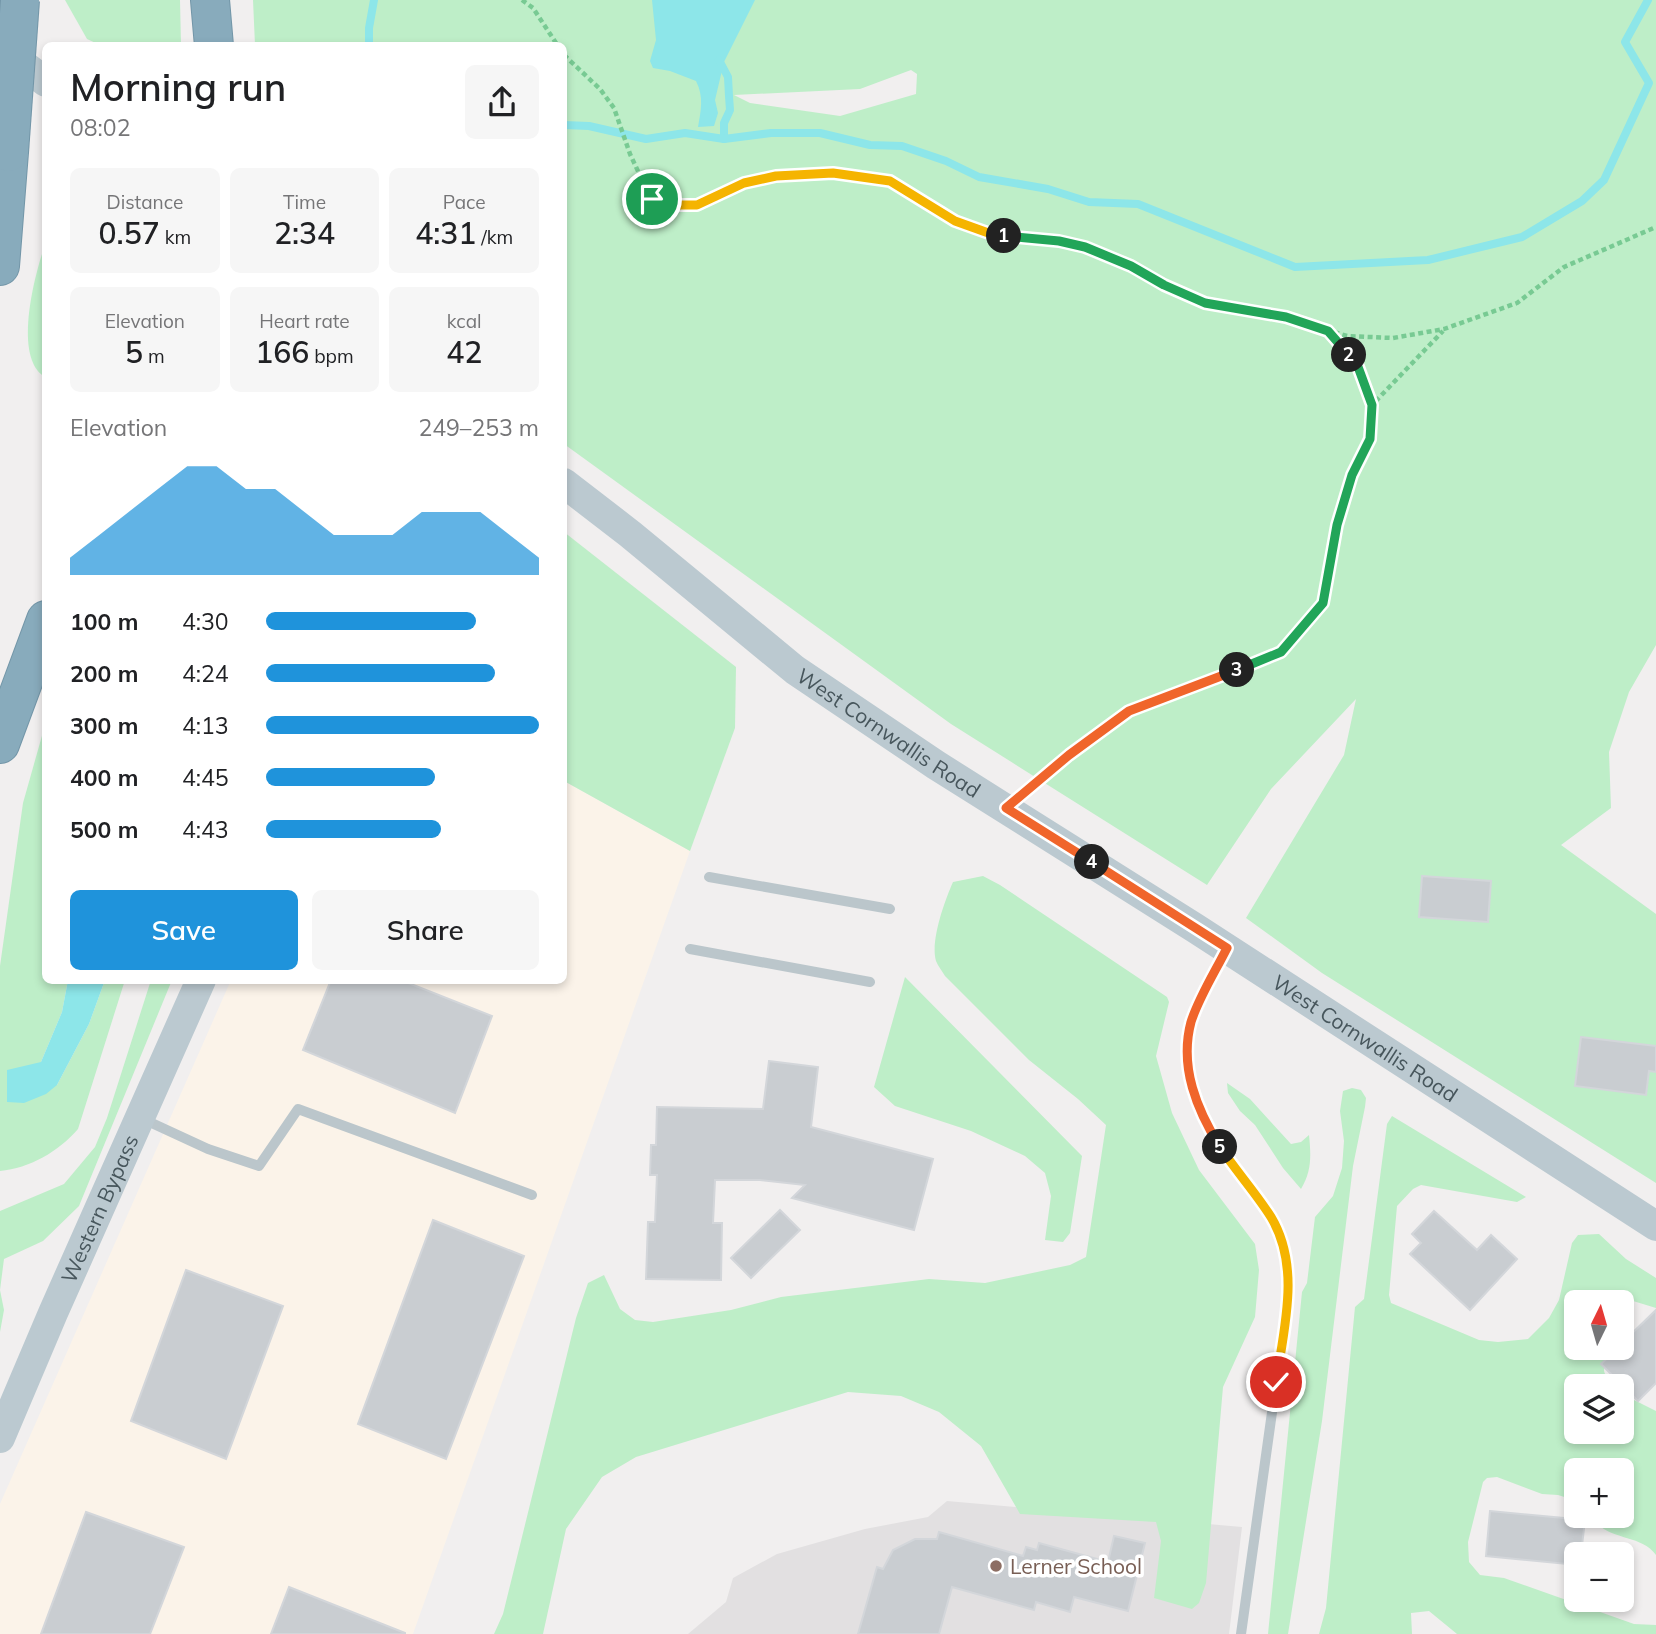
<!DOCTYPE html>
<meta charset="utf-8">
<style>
:root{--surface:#fff;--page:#f6f6f6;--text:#202124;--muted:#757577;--accent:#1f93db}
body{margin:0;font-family:Mulish,sans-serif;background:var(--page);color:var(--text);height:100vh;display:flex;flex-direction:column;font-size:26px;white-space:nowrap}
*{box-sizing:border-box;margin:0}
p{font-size:23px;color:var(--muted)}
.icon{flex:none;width:38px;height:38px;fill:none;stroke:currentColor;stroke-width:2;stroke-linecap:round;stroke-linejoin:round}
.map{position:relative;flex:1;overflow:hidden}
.details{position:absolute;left:42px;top:42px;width:525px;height:942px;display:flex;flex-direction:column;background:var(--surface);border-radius:10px;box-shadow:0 4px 10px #0003}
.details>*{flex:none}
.needle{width:46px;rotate:5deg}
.tools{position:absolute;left:1564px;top:1290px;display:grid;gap:14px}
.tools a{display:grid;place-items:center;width:70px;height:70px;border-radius:10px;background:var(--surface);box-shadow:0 4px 10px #0003;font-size:35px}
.pin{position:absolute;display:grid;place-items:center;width:60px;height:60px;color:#fff;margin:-30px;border:4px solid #fff;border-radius:50%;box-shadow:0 2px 7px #0007}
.km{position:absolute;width:35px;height:35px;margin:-18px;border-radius:50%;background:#222;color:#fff;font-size:19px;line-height:35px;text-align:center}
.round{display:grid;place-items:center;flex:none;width:74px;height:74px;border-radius:10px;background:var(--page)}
.summary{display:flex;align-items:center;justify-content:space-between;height:119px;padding:0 28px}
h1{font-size:38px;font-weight:600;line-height:52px}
.figures{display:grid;grid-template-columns:repeat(3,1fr);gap:10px;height:119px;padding:7px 28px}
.figures div{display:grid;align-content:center;border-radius:10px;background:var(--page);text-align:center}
.figures b{font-size:30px;font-weight:600}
.figures small{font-size:19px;font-weight:400}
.figures p{font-size:19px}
.chart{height:196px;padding:14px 28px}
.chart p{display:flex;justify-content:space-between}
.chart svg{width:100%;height:126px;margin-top:7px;fill:var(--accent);opacity:.7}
.button{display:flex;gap:14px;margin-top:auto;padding:14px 28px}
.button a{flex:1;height:80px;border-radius:10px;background:var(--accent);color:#fff;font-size:28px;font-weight:600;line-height:80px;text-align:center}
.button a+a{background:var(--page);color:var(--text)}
ul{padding:0 28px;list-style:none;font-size:23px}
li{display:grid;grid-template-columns:112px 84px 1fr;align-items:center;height:52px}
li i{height:18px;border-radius:9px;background:var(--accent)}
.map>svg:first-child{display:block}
</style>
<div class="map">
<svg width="1656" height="1634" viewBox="0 0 1656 1634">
<rect width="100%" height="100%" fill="#f1efef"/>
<path fill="#fbf3e9" d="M 564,781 L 690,851 L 413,1634 L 0,1634 L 0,1504 L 231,980 L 564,980 Z"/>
<path fill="#e2e0e1" d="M 947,1501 L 1242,1527 L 1229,1634 L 688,1634 L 726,1602 L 733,1578 L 777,1554 L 865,1529 L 928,1517 Z"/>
<g fill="#beeec8" fill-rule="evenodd">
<path d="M 65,0 L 180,0 L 181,45 L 100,45 L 87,39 Z"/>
<path d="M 253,0 L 1656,0 L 1656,645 L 1629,692 L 1609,752 L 1611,808 L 1561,845 L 1656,914 L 1656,1183 L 1322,973 L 1246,918 L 1344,755 L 1356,699 L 1271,789 L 1207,885 L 951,724 L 564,444 L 564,46 L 255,45 ZM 911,70 L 917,74 L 916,94 L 840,116 L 750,103 L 734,95 L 860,89 Z"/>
<path d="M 45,245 L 45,377 C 12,358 35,273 45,245 Z"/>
<path d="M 564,532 L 736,667 L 735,728 L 690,851 L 564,781 Z"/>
<path d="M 45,725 L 46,980 L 68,980 L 62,1012 L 41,1062 L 57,1085 L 89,1024 L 105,980 L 125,980 L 78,1129 C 58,1152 30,1168 0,1171 L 0,966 L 23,803 Z"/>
<path d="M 983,876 L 1000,885 L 1167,997 L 1169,1002 L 1156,1056 L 1172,1113 L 1199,1170 L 1255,1244 L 1259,1270 L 1255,1317 L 1223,1387 L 1206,1583 L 1199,1603 L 1192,1609 L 1154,1598 L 1161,1541 L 1156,1522 L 1020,1514 L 981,1446 L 939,1412 L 901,1396 L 848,1392 L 636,1457 L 602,1477 L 566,1529 L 543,1634 L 494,1634 L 503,1614 L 576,1318 L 588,1283 L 604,1275 L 620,1309 L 635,1320 L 653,1322 L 731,1310 L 781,1297 L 929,1279 L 985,1283 L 1070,1265 L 1086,1257 L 1106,1125 L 1078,1099 L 1029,1060 L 945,976 C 942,971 938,966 936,961 C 930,941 945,900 953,882 Z"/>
<path d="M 905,977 L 1082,1156 L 1070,1233 L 1063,1242 L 1045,1240 L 1051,1196 L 1045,1173 L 1025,1156 L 971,1131 L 895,1106 L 874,1087 Z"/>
<path d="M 151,980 L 172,980 L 79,1206 L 43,1241 L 4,1259 L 0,1290 L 4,1310 L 0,1332 L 0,1211 L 64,1184 L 95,1147 L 107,1118 Z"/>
<path d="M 1227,1083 L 1250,1099 L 1291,1144 L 1301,1142 L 1309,1135 C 1311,1155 1312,1171 1301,1189 L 1283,1168 L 1255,1125 L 1240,1111 L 1228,1093 Z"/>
<path d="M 1352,1088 L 1361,1090 L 1366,1098 L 1365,1107 L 1353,1166 L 1322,1421 L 1288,1634 L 1268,1634 L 1302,1292 L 1307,1283 L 1315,1217 L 1333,1196 L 1342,1168 L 1344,1141 L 1340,1111 L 1343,1091 Z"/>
<path d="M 1392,1116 L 1526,1197 L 1517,1202 L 1421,1185 L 1413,1189 L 1397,1206 L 1389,1295 L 1391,1303 L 1479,1340 L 1498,1342 L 1528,1339 L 1549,1318 L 1559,1300 L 1572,1243 L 1578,1235 L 1599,1234 L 1626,1259 L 1656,1278 L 1656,1308 L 1620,1297 L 1614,1302 L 1577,1302 L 1577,1348 L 1605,1348 L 1604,1371 L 1609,1386 L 1577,1386 L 1577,1432 L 1622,1432 L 1622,1394 L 1656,1411 L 1656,1555 C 1642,1535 1610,1540 1596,1522 L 1597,1516 L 1622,1516 L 1622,1470 L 1577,1470 L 1577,1501 L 1558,1495 L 1542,1494 L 1497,1477 L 1487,1478 L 1483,1482 L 1468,1542 L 1469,1562 L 1480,1575 L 1504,1578 L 1634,1624 L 1656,1625 L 1656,1634 L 1457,1634 L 1429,1611 L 1411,1613 L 1412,1634 L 1319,1634 L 1326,1608 L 1355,1307 L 1364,1299 L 1387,1124 Z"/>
</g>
<g fill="#8de6e9">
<path d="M 652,0 L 755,0 L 724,62 L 715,100 L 718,113 L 714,126 L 698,127 C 701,110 704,97 696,81 L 670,71 L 653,68 L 650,61 L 656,40 Z"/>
<path d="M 68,980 L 105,980 L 89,1024 L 57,1085 L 46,1094 L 24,1103 L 7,1102 L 7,1070 L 41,1062 L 62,1012 Z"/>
</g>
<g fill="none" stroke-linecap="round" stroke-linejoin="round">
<g stroke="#8de6e9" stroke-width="8">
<path d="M 369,46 L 369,28 L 374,0"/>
<path d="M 719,60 L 728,77 L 729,96 L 730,110 L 724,123 L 724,139"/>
<path d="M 564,125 L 589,126 L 646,139 L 685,133 L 724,139 L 771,133 L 820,133 L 870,145 L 902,146 L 946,161 L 979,177 L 1048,189 L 1089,202 L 1138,204 L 1295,267 L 1428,260 L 1522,237 L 1582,201 L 1604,180 L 1649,83 L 1625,42 L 1648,0"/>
</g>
</g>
<g fill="#c9cdd1" stroke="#d3d6da" stroke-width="2">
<path d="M 1422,876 L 1491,881 L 1488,922 L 1419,917 Z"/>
<path d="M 331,980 L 401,980 L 492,1016 L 455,1113 L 303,1050 Z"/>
<path d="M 1581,1037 L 1656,1046 L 1656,1072 L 1649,1071 L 1646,1095 L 1575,1086 Z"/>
<path d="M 769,1061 L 818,1067 L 811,1127 L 933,1159 L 914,1230 L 792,1198 L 805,1185 L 760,1180 L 715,1180 L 713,1223 L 722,1223 L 721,1280 L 646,1279 L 648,1222 L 655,1222 L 657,1175 L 650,1175 L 651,1145 L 656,1145 L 657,1107 L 763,1109 Z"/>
<path d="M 780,1210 L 800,1230 L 751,1278 L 731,1258 Z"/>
<path d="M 1434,1211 L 1477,1250 L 1491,1235 L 1517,1259 L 1470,1310 L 1410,1254 L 1421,1243 L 1412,1234 Z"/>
<path d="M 433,1220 L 524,1256 L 446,1459 L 358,1424 Z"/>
<path d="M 186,1270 L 283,1306 L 226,1459 L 131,1421 Z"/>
<path d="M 1656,1310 L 1656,1383 L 1638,1401 L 1601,1364 L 1618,1348 L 1622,1348 L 1622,1343 Z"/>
<path d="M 1490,1511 L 1585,1520 L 1581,1554 L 1577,1554 L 1577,1565 L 1486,1556 Z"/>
<path d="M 86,1512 L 184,1547 L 150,1634 L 41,1634 Z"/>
<path d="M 939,1532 L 1023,1556 L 1026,1547 L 1037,1550 L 1039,1543 L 1108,1562 L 1114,1536 L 1145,1543 L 1128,1611 L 1074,1597 L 1070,1612 L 1036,1602 L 1034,1610 L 952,1587 L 939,1634 L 858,1634 L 877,1567 L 883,1569 L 893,1550 L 915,1539 L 937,1539 Z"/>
<path d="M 289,1587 L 405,1633 L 405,1634 L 271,1634 Z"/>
</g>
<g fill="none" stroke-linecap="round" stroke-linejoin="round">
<g stroke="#7396a8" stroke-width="40">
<g id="highway">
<path d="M 210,0 L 214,46"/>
<path d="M 0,266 L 9,152"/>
<path d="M 0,744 L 46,620"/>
</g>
</g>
<g stroke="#78ca93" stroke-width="4.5" stroke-dasharray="5 3.5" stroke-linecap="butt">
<path d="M 522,0 L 533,8 L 558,46"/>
<path d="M 564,55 L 600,89 L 614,108 L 630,154 L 651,199 L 673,205 L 697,205 L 744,183 L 776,176 L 833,173 L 889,181 L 955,221 L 994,235 L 1059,241 L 1085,247 L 1131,266 L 1164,285 L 1205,303 L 1286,317 L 1347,336 L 1393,338 L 1444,329 L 1517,303 L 1564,267 L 1656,227"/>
<path d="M 1329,332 L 1357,364 L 1372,405"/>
<path d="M 1025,791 L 1069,755 L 1129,711 L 1281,651 L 1323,603 L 1337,525 L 1352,475 L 1370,439 L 1372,405 L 1443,331"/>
</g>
<g stroke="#bbc6cb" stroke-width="10">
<path d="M 709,877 L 890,909"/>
<path d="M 690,949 L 870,982"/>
<path d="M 1225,951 C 1214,974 1197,999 1191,1024 C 1188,1036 1188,1049 1189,1061 C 1193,1142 1260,1176 1283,1245 C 1289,1263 1288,1280 1288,1298 L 1241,1634"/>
<path d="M 143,1119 L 208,1149 L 259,1166 L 298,1109 L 532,1195"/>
</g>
<g stroke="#bbc9d0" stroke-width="30">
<path d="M 1,48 L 46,82"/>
<path id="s1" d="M 564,483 L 630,534 L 795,670 L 936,765 L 1195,928 L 1656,1226"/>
<path id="s2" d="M 0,1438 L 53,1313 L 201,980"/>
</g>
<use href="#highway" stroke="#88abbc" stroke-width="38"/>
<g stroke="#7396a8" stroke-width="40" stroke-linecap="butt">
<path id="highway-bridge" d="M 9,152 L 20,0"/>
</g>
<use href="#highway-bridge" stroke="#88abbc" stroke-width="38"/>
</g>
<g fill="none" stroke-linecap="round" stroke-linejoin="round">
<g stroke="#fff" stroke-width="14">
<path id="split-1" d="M 652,199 L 673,205 L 697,205 L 744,183 L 776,176 L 833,173 L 890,181 L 955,221 L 994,235 L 1004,236"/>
</g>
<g stroke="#fff" stroke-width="14">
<path id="split-2" d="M 1004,236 L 1059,241 L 1085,247 L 1131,266 L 1164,285 L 1205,303 L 1286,317 L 1328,331 L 1349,355"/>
</g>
<g stroke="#fff" stroke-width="14">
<path id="split-3" d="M 1237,670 L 1281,652 L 1323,603 L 1337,525 L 1352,475 L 1370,439 L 1372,405 L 1357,364 L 1349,355"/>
</g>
<g stroke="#fff" stroke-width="14">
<path id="split-4" d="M 1092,862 L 1006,808 L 1069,755 L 1129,711 L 1237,670"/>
</g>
<g stroke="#fff" stroke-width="14">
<path id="split-5" d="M 1092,862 L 1227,948 C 1215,972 1199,997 1191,1022 C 1179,1067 1197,1110 1220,1147"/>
</g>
<g stroke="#fff" stroke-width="14">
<path id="split-6" d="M 1220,1147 C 1236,1171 1256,1193 1271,1217 C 1301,1267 1284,1328 1276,1382"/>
</g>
<use href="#split-1" stroke="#f5b400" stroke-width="9"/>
<use href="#split-2" stroke="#22a559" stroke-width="9"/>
<use href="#split-3" stroke="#22a559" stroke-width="9"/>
<use href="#split-4" stroke="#f0652b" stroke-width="9"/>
<use href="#split-5" stroke="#f0652b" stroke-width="9"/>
<use href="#split-6" stroke="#f5b400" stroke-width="9"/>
</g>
<circle fill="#8d6e63" stroke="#fff" stroke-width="2.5" cx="996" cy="1566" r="7"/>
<g text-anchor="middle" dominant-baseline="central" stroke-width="7" stroke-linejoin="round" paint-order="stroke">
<g font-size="21" fill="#47565c" stroke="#fff">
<text stroke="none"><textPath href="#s1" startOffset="410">West Cornwallis Road</textPath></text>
<text stroke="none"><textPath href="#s1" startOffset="976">West Cornwallis Road</textPath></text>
<text stroke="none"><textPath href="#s2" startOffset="250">Western Bypass</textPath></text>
</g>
<g font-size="21" fill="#785e54" stroke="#fff" text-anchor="start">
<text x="1010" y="1566">Lerner School</text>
</g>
</g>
</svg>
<div class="tools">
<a><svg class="needle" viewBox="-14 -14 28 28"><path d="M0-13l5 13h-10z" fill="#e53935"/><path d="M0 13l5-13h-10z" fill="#757577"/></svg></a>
<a><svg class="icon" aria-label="layers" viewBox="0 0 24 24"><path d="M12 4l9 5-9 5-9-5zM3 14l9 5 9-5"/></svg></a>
<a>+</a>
<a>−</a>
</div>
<div class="pin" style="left:652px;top:199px;background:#1e9e55"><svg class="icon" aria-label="arrive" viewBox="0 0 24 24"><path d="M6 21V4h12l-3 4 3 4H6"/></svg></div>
<div class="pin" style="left:1276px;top:1382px;background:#d93025"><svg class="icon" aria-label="check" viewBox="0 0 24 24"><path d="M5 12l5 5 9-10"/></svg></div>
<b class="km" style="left:1004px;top:236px">1</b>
<b class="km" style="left:1349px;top:355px">2</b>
<b class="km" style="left:1237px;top:670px">3</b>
<b class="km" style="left:1092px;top:862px">4</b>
<b class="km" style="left:1220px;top:1147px">5</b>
<section class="details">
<div class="summary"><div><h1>Morning run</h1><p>08:02</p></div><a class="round"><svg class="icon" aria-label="share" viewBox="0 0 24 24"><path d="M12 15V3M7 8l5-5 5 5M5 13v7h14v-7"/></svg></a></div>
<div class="figures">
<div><p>Distance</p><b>0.57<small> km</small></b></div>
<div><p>Time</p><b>2:34</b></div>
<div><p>Pace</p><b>4:31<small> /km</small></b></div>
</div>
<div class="figures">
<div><p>Elevation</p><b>5<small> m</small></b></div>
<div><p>Heart rate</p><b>166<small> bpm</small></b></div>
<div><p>kcal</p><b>42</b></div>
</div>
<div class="chart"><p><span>Elevation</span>249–253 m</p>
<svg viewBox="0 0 160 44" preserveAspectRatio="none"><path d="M0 44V38L10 30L20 22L30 14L40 6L50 6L60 14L70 14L80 22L90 30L100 30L110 30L120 22L130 22L140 22L150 30L160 38V44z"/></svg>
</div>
<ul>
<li><b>100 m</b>4:30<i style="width:77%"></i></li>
<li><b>200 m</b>4:24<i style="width:84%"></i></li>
<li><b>300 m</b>4:13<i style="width:100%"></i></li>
<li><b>400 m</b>4:45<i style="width:62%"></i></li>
<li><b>500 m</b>4:43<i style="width:64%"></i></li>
</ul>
<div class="button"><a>Save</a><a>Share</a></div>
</section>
</div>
